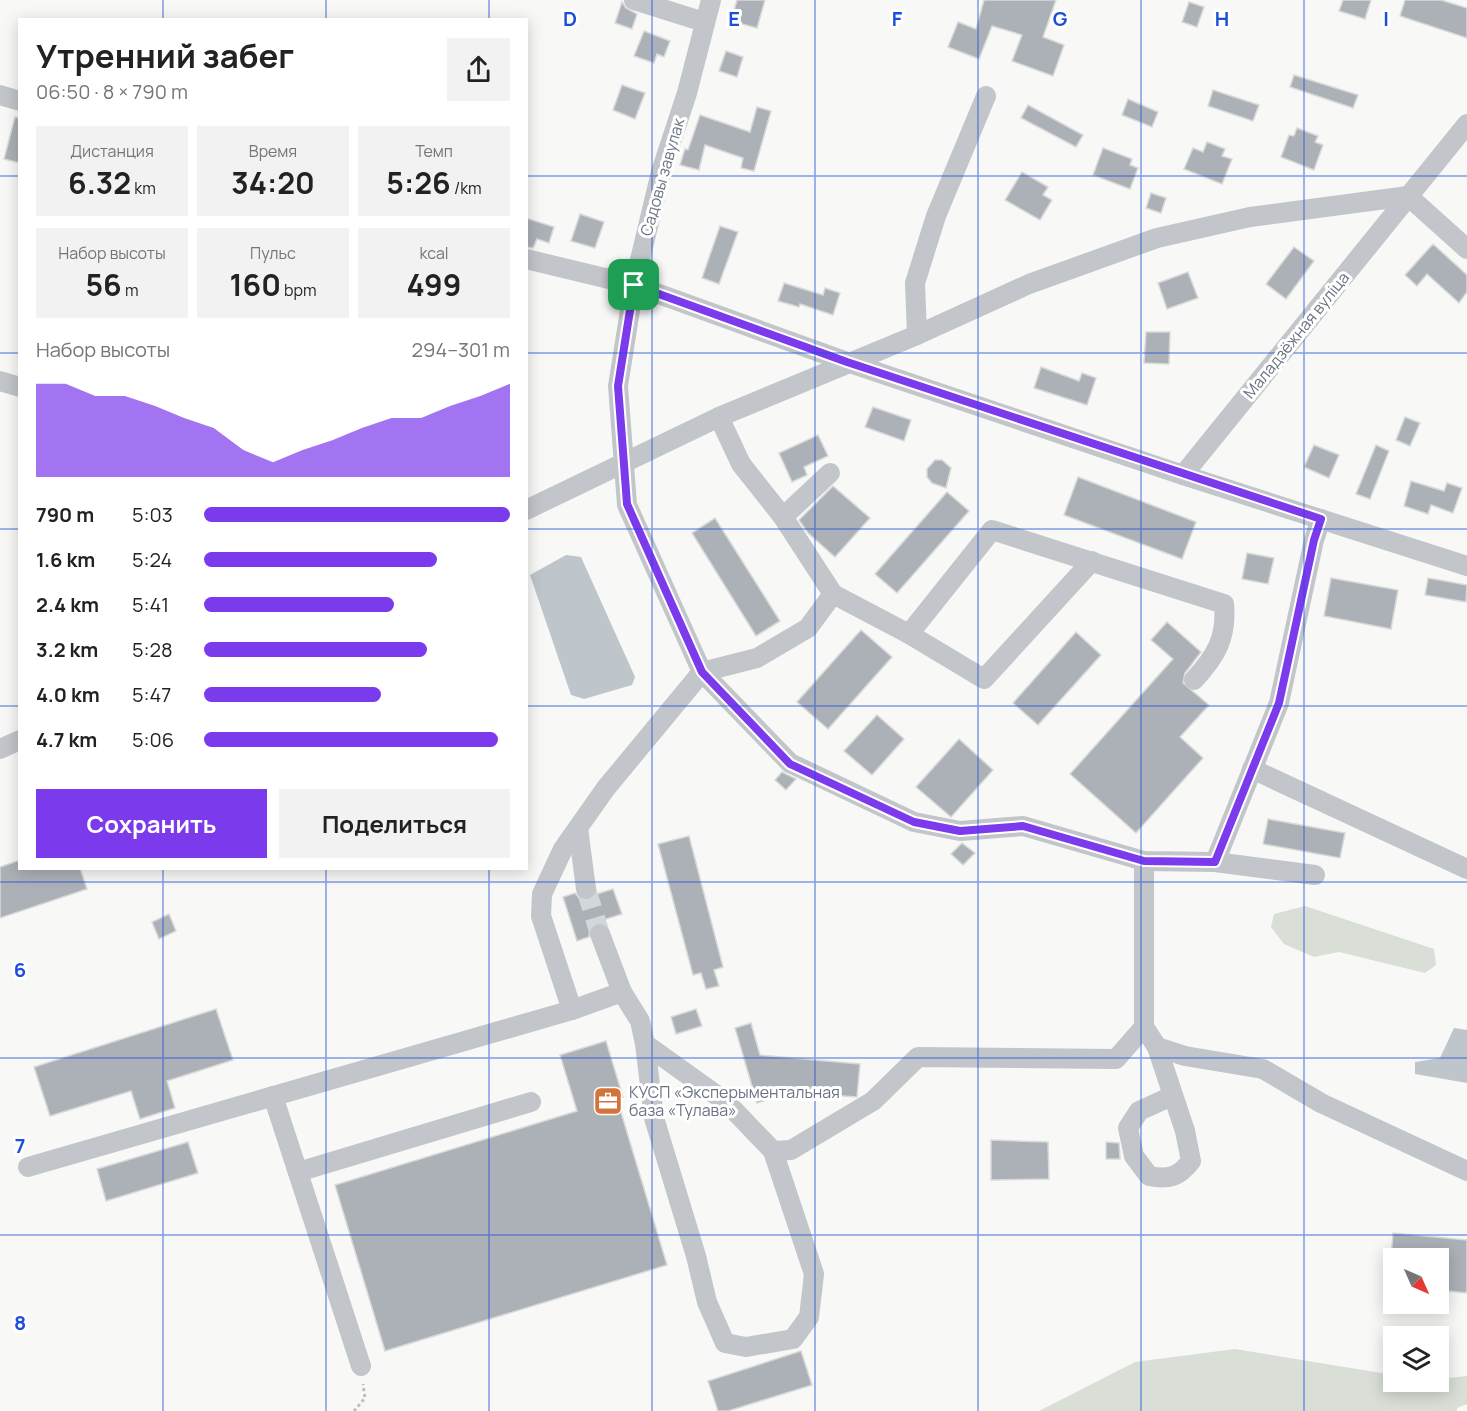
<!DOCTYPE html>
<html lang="ru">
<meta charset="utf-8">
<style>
:root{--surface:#fff;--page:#f2f2f2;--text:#222;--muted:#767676;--accent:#7c3aed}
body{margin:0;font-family:Manrope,sans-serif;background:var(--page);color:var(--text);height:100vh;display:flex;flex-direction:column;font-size:22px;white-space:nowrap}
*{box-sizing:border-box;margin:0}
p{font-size:20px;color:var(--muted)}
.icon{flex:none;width:33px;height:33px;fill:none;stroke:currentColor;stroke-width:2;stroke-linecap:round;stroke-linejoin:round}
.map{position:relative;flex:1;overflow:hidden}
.side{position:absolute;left:18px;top:18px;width:510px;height:852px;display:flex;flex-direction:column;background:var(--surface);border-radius:0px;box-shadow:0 3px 15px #0003}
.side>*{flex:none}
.needle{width:39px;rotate:135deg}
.fabs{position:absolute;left:1383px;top:1248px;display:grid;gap:12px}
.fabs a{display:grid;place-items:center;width:66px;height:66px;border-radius:0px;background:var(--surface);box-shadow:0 3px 15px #0003;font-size:30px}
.pin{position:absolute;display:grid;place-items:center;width:51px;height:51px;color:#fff;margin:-26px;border-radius:12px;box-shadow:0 3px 9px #0006}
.round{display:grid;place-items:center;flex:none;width:63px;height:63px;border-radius:0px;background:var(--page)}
.head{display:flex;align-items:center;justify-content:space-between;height:102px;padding:0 18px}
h1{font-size:33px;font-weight:700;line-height:45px}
.stats{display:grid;grid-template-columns:repeat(3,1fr);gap:9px;height:102px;padding:6px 18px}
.stats div{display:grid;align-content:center;border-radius:0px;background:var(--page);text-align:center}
.stats b{font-size:30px;font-weight:700}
.stats small{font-size:16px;font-weight:400}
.stats p{font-size:16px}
.chart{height:168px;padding:12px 18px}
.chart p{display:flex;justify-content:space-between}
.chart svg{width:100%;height:108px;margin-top:6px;fill:var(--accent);opacity:.7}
.primary-button{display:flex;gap:12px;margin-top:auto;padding:12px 18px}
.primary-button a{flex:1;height:69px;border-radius:0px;background:var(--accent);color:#fff;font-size:24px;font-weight:700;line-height:69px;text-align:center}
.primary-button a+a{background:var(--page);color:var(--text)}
ul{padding:0 18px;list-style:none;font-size:20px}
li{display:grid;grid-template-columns:96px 72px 1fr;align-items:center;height:45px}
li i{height:15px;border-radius:8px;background:var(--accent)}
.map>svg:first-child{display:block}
</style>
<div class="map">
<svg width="1467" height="1411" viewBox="0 0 1467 1411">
<rect width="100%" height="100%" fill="#f8f8f6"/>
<g fill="#d9ded7">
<path d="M 1305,906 L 1434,949 L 1436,965 L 1425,973 L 1339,952 L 1314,957 L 1284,944 L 1271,927 L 1274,914 Z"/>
<path d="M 1235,1349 L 1393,1375 L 1394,1382 L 1438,1382 L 1439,1379 L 1467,1376 L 1467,1404 L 1457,1408 L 1457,1411 L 1039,1411 L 1135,1362 Z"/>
</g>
<g fill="#bec5cb">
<path d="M 566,555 L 581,557 L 635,677 L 632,685 L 584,699 L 571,695 L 530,575 Z"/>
<path d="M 1454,1028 L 1467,1030 L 1467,1083 L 1415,1074 L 1415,1062 L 1440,1058 Z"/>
</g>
<g fill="#acb1b8" stroke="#d9dad8" stroke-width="1.5">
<path d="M 737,0 L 765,0 L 757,28 L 731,21 Z"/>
<path d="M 984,0 L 1056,0 L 1043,37 L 1064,45 L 1053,76 L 1012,61 L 1022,35 L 992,26 L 979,59 L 948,47 L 958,22 L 976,29 Z"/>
<path d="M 1343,0 L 1371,0 L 1365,19 L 1339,11 Z"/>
<path d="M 1405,0 L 1441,0 L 1467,8 L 1467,38 L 1400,16 Z"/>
<path d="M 622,2 L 626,8 L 637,14 L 632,29 L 615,23 Z"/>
<path d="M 1189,2 L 1204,7 L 1197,27 L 1182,22 Z"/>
<path d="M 644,31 L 670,41 L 664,57 L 657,54 L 654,63 L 634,56 Z"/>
<path d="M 726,51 L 743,57 L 737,77 L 719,71 Z"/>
<path d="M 1294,75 L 1358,95 L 1353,108 L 1290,87 Z"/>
<path d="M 622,85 L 645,93 L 635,119 L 613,110 Z"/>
<path d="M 1213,90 L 1259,105 L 1253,121 L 1208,106 Z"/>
<path d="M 1128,99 L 1158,112 L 1152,127 L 1122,115 Z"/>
<path d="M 1028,105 L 1083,135 L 1076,147 L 1021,118 Z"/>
<path d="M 757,107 L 771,111 L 754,171 L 741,168 L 743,158 L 705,145 L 699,170 L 680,165 L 685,149 L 688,150 L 700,115 L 750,132 Z"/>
<path d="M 15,117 L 20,118 L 20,163 L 4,159 Z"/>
<path d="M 1297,128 L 1318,136 L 1315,142 L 1323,145 L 1314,170 L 1281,157 L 1289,135 L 1294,136 Z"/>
<path d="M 1207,142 L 1225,149 L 1222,156 L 1232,159 L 1222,184 L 1184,169 L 1193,148 L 1203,152 Z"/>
<path d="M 1103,148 L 1132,159 L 1130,165 L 1138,168 L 1130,189 L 1093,175 Z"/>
<path d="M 1022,172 L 1048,187 L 1043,195 L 1052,200 L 1040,220 L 1005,200 Z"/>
<path d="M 1151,193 L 1166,198 L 1161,213 L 1146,208 Z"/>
<path d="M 580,214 L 604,222 L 595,248 L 571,241 Z"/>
<path d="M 526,218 L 554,227 L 549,243 L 537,239 L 533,248 L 526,247 Z"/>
<path d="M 720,226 L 738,232 L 719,284 L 702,278 Z"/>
<path d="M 1433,244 L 1467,275 L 1467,292 L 1459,303 L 1427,274 L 1417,286 L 1405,275 Z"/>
<path d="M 1294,247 L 1314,261 L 1286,299 L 1266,284 Z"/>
<path d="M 1188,272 L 1198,298 L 1167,309 L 1158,283 Z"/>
<path d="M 784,283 L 823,295 L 825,288 L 840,293 L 833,315 L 800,304 L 799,307 L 778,301 Z"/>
<path d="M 1146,332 L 1170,332 L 1169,364 L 1144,363 Z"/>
<path d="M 1041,367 L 1079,381 L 1082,373 L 1096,378 L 1087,405 L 1034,388 Z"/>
<path d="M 873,407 L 911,420 L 904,441 L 865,427 Z"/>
<path d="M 1405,417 L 1420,423 L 1410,446 L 1396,440 Z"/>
<path d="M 818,435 L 828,456 L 804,467 L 807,475 L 792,482 L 779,453 Z"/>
<path d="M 1314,445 L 1339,455 L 1329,478 L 1304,467 Z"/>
<path d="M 1376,445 L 1389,451 L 1370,499 L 1356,494 Z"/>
<path d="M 935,460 L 942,460 L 951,468 L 946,488 L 932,483 L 927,477 L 927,469 Z"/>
<path d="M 1078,477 L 1196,522 L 1182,559 L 1064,515 Z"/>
<path d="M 1411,481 L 1444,491 L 1447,483 L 1462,488 L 1453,513 L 1431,505 L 1428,514 L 1404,506 Z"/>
<path d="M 833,486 L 870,518 L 835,557 L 808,533 L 799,520 Z"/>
<path d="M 947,492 L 969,511 L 897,593 L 875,574 Z"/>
<path d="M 715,518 L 780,621 L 756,636 L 692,533 Z"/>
<path d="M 1247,553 L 1274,558 L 1268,584 L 1242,579 Z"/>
<path d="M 1331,578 L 1398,590 L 1391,629 L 1324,616 Z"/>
<path d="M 1428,578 L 1467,585 L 1466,602 L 1425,595 Z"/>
<path d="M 1167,622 L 1201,652 L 1185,673 L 1183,683 L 1209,705 L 1180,737 L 1203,758 L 1136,833 L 1070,774 L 1173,659 L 1151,640 Z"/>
<path d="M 861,630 L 892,657 L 828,729 L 797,702 Z"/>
<path d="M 1076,632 L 1101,655 L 1038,725 L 1013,703 Z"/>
<path d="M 877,715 L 904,739 L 872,775 L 844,751 Z"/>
<path d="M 959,739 L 993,770 L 951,817 L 916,787 Z"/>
<path d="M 782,772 L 796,779 L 786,790 L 775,780 Z"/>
<path d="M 1268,819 L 1345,833 L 1340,858 L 1263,844 Z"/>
<path d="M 689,836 L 723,967 L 714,970 L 719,986 L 706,989 L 701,973 L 693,975 L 658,844 Z"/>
<path d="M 962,843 L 975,853 L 963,865 L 951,854 Z"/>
<path d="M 20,860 L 20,868 L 80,868 L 87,889 L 0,918 L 0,867 Z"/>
<path d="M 613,889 L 622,914 L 603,920 L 604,923 L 595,923 L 590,927 L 589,937 L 577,941 L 563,897 L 575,893 L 581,900 L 588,901 L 597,894 Z"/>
<path d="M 169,914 L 176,931 L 159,939 L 152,922 Z"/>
<path d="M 216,1009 L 233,1060 L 167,1081 L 175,1108 L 140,1119 L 131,1091 L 50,1116 L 34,1067 Z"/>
<path d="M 696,1009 L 702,1026 L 676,1034 L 671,1017 Z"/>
<path d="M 751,1023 L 760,1055 L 860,1064 L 857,1097 L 771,1091 L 773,1098 L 757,1103 L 735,1028 Z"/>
<path d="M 606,1041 L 623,1097 L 617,1099 L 667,1265 L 385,1351 L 335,1185 L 577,1111 L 560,1055 Z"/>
<path d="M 991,1140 L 1048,1142 L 1049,1179 L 991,1180 Z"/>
<path d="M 188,1142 L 198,1173 L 106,1201 L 97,1169 Z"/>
<path d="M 1106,1142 L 1119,1143 L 1120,1159 L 1106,1159 Z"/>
<path d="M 1393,1233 L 1467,1240 L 1467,1293 L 1438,1290 L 1438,1258 L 1391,1258 Z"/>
<path d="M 801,1351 L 812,1385 L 728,1411 L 718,1411 L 708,1381 Z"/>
</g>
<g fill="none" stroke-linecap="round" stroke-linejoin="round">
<path stroke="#d4d7da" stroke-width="20" stroke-dasharray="20 10" stroke-linecap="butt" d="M 586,889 L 600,934"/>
<path stroke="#bcbec1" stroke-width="3" stroke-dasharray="3 3" stroke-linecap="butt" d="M 354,1411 L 365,1398 L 363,1384"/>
<g stroke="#c2c5c9" stroke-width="20">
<path d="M 634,0 L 704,22"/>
<path d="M 711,0 L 687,93 L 661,172 L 634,285 L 618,386 L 627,505 L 702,672 L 790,763 L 914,822 L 960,831 L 1023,826 L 1144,861 L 1215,862 L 1315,875"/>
<path d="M 0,95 L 20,101"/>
<path d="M 1408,196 L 1467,249"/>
<path d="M 526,259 L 634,285 L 847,362 L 1183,475 L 1467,566"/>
<path d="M 917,335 L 915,283 L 936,216 L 986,96"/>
<path d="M 0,381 L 20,387"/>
<path d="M 719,417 L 741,464 L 783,517 L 830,473"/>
<path d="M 1183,475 L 1467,124"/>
<path d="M 526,510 L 719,417 L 917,335 L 1029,284 L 1157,238 L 1250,217 L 1408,196"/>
<path d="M 833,594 L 909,634 L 992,530 L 1224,604 C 1227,638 1216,656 1194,680"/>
<path d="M 909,634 L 984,679 L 1092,561"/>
<path d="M 0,749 L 20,740"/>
<path d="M 1252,769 L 1467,869"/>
<path d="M 578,828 L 586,889"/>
<path d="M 1144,861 L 1144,1027 L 1157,1047 L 1185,1056 L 1263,1069 L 1321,1103 L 1467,1171"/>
<path d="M 1215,862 L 1279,703 L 1314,540 L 1321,519"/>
<path d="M 622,992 L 640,1021 L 645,1044 L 654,1118 L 696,1256 L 707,1302 L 725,1343 L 746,1347 L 793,1339 L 809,1317 L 814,1274 L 773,1151 L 726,1102 L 645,1044"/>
<path d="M 572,1010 L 622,992 L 600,934"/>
<path d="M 1157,1047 L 1185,1131 L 1191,1161 C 1179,1177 1168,1180 1149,1176 L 1134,1156 L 1128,1128 L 1139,1111 L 1172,1096"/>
<path d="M 273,1096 L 361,1366"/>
<path d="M 773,1151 L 791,1150 L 873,1101 L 918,1057 L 1116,1059 L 1144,1027"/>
<path d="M 28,1167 L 572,1010 L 541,916 L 542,894 L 563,849 L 606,788 L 702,672 L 757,658 L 808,628 L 833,594 L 783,517"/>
<path d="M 298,1172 L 531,1102"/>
</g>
</g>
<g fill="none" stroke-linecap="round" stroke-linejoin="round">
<g stroke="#fff" stroke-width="12">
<path id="route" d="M 634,285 L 847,362 L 1321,519 L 1314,540 L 1279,703 L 1215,862 L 1144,861 L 1023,826 L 960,831 L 914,822 L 790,764 L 702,672 L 627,504 L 618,386 Z"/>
</g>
<use href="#route" stroke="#7c3aed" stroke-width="8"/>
</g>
<path fill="none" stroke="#1d4ed8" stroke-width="1.5" stroke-opacity="0.55" d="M 163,0 L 163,20M 326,0 L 326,20M 489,0 L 489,20M 652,0 L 652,1411M 815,0 L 815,1411M 978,0 L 978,1411M 1141,0 L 1141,1411M 1304,0 L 1304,1411M 0,176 L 20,176M 526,176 L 1467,176M 0,353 L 20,353M 526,353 L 1467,353M 0,529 L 20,529M 526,529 L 1467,529M 0,706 L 20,706M 526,706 L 1467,706M 163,868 L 163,1411M 326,868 L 326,1411M 489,868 L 489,1411M 0,882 L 1467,882M 0,1058 L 1467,1058M 0,1235 L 1467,1235"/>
<defs>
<g id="office-square" transform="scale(1.5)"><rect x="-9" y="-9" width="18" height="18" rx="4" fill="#d3753b" stroke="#fff"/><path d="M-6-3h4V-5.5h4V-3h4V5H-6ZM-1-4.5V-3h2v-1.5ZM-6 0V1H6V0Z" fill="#fff"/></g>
</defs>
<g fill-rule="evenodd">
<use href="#office-square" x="608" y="1101"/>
</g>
<g text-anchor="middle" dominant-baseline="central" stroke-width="6" stroke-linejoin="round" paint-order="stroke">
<g font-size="16" fill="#6a7484" stroke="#fff">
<text transform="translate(662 177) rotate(-74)">Садовы завулак</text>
<text transform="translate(1296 335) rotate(-51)">Маладзёжная вуліца</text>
</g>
<g font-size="16" fill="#6a7484" stroke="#fff" text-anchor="start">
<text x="629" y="1092">КУСП «Эксперыментальная<tspan x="629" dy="18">база «Тулава»</tspan></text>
</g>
</g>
<g font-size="20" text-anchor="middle" font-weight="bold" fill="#1d4ed8" stroke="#fff" stroke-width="6" stroke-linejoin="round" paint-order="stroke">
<text x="570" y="26">D</text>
<text x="734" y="26">E</text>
<text x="897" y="26">F</text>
<text x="1060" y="26">G</text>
<text x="1222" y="26">H</text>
<text x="1386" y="26">I</text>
<text x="20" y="977">6</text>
<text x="20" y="1153">7</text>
<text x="20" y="1330">8</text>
</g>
</svg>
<div class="fabs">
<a><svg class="needle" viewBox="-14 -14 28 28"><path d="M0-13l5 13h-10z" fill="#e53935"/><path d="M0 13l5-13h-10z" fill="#767676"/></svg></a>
<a><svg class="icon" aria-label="layers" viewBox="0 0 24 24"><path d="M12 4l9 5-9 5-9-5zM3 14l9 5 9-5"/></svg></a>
</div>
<div class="pin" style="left:634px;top:285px;background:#1e9e55"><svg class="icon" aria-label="arrive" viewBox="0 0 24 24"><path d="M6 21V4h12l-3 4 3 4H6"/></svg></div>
<section class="side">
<div class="head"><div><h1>Утренний забег</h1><p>06:50 · 8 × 790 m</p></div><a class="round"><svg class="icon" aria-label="share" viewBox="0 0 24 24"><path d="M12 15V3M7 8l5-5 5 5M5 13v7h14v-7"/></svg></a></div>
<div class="stats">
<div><p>Дистанция</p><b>6.32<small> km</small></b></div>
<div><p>Время</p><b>34:20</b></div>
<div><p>Темп</p><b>5:26<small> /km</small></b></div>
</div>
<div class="stats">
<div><p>Набор высоты</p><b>56<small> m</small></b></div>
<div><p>Пульс</p><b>160<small> bpm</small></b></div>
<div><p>kcal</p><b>499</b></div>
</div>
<div class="chart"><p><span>Набор высоты</span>294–301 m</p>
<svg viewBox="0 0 160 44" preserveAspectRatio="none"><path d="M0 44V6L10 6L20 11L30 11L40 15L50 20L60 24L70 33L80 38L90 33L100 29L110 24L120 20L130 20L140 15L150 11L160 6V44z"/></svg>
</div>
<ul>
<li><b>790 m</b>5:03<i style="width:100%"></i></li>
<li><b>1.6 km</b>5:24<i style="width:76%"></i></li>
<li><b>2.4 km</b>5:41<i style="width:62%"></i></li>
<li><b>3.2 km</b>5:28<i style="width:73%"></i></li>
<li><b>4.0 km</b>5:47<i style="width:58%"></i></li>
<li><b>4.7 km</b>5:06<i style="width:96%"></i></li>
</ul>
<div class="primary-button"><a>Сохранить</a><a>Поделиться</a></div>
</section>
</div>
